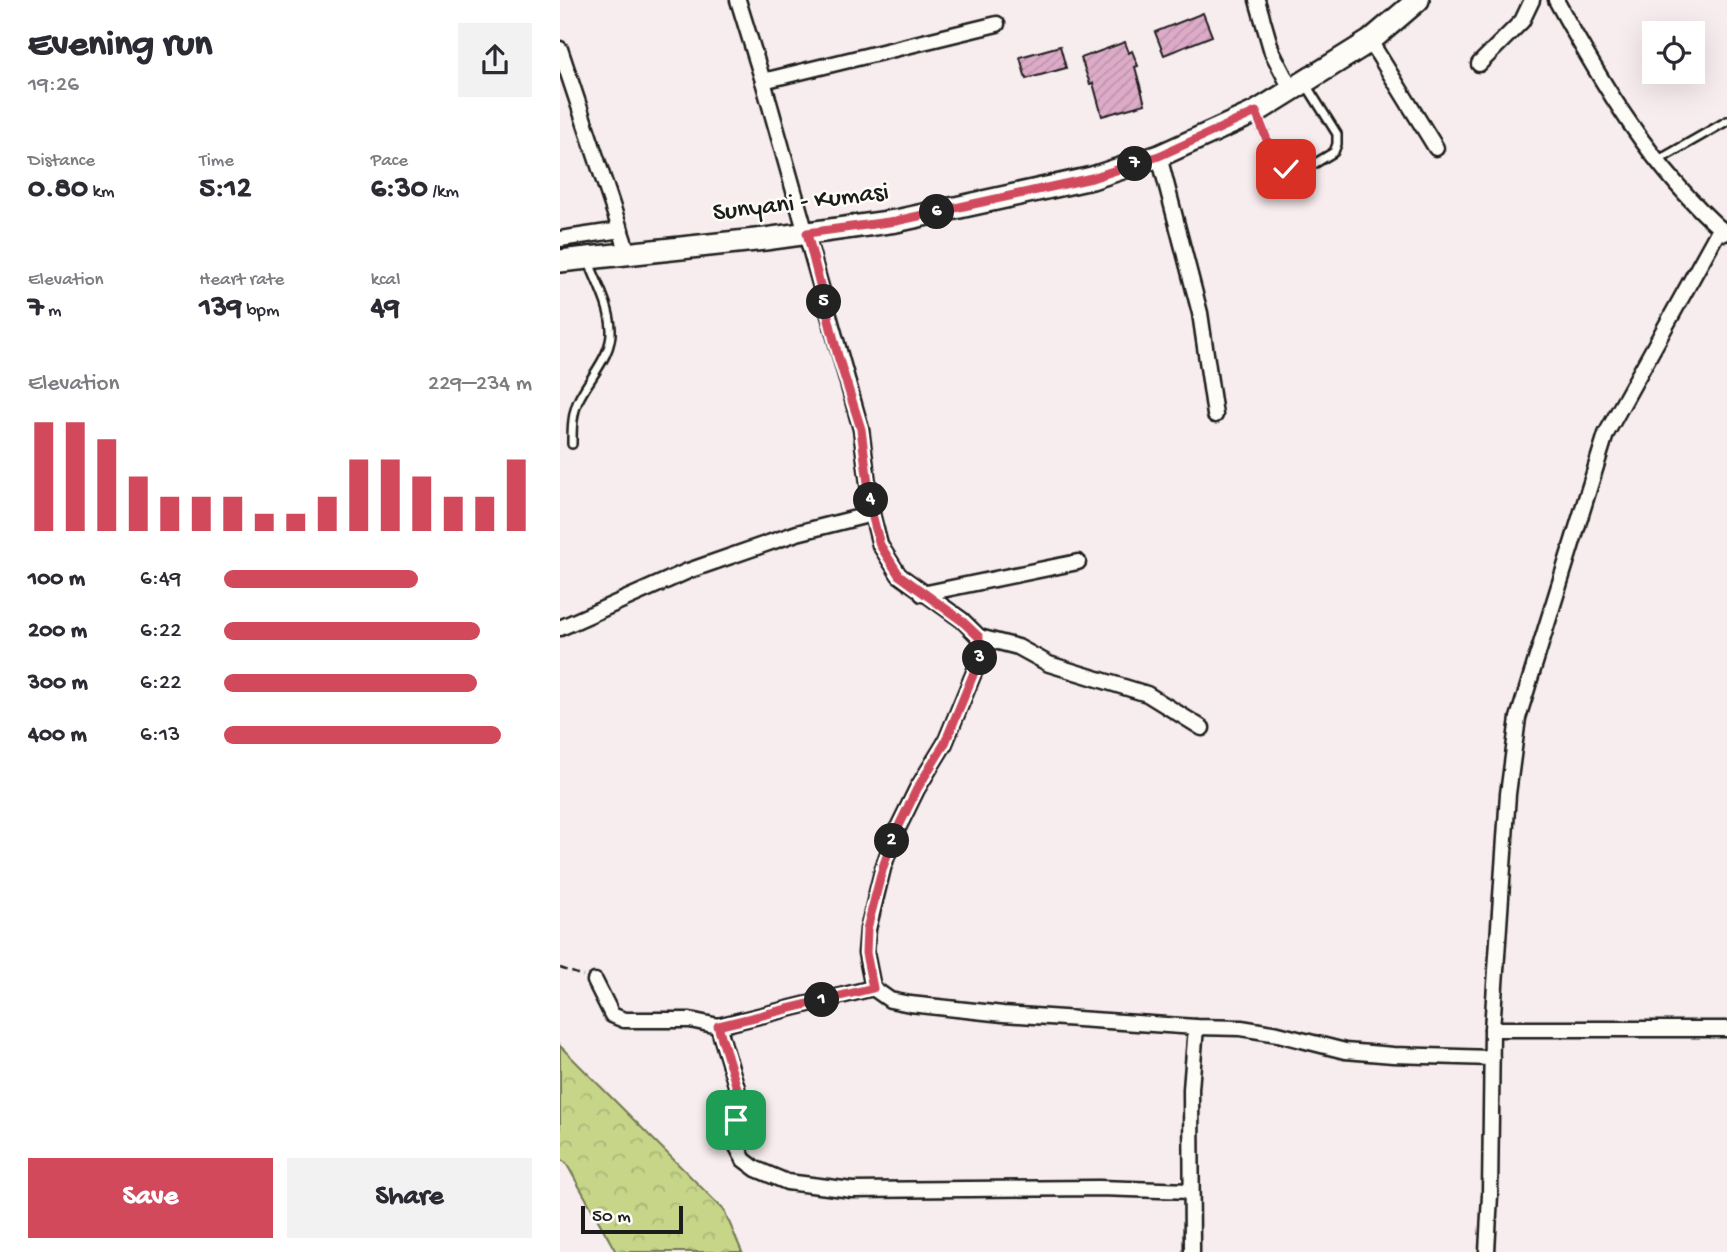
<!DOCTYPE html>
<meta charset="utf-8">
<style>
:root{--surface:#fff;--page:#f2f2f3;--text:#2b2b33;--muted:#7c7c81;--accent:#d1495b}
body{margin:0;font-family:"Gochi Hand",sans-serif;background:var(--page);color:var(--text);height:100vh;display:flex;flex-direction:column;font-size:26px;white-space:nowrap}
*{box-sizing:border-box;margin:0}
p{font-size:23px;color:var(--muted)}
.icon{flex:none;width:38px;height:38px;fill:none;stroke:currentColor;stroke-width:2;stroke-linecap:round;stroke-linejoin:round}
.map{position:relative;flex:1;overflow:hidden}
.details{display:flex;flex-direction:column;background:var(--surface);width:560px}
.details>*{flex:none}
.controls{position:absolute;left:1082px;top:21px;display:grid;gap:14px}
.controls a{display:grid;place-items:center;width:63px;height:63px;border-radius:0px;background:var(--surface);box-shadow:0 7px 28px #0002;font-size:35px}
.scale{position:absolute;left:21px;bottom:18px;width:102px;box-sizing:border-box;padding-left:7px;border:4px solid #1c1c1c;border-top:0;font-size:19px;line-height:24px;white-space:nowrap;color:#1c1c1c;-webkit-text-stroke:5px #fdfcf7;paint-order:stroke}
.pin{position:absolute;display:grid;place-items:center;width:60px;height:60px;color:#fff;margin:-30px;border-radius:14px;box-shadow:0 4px 10px #0006}
.km{position:absolute;width:35px;height:35px;margin:-18px;border-radius:50%;background:#222;color:#fff;font-size:19px;line-height:35px;text-align:center}
.round{display:grid;place-items:center;flex:none;width:74px;height:74px;border-radius:0px;background:var(--page)}
.headline{display:flex;align-items:center;justify-content:space-between;height:119px;padding:0 28px}
h1{font-size:38px;font-weight:700;line-height:52px}
.metrics{display:grid;grid-template-columns:repeat(3,1fr);gap:10px;height:119px;padding:7px 28px}
.metrics div{display:grid;align-content:center}
.metrics b{font-size:30px;font-weight:700}
.metrics small{font-size:19px;font-weight:400}
.metrics p{font-size:19px}
.chart{height:196px;padding:14px 28px}
.chart p{display:flex;justify-content:space-between}
.chart svg{width:100%;height:126px;margin-top:7px;stroke:var(--accent);stroke-width:6}
.cta{display:flex;gap:14px;margin-top:auto;padding:14px 28px}
.cta a{flex:1;height:80px;border-radius:0px;background:var(--accent);color:#fff;font-size:28px;font-weight:700;line-height:80px;text-align:center}
.cta a+a{background:var(--page);color:var(--text)}
ul{padding:0 28px;list-style:none;font-size:23px}
li{display:grid;grid-template-columns:112px 84px 1fr;align-items:center;height:52px}
li i{height:18px;border-radius:9px;background:var(--accent)}
main{display:flex;flex:1;min-height:0}
.map>svg:first-child{display:block}
</style>
<main>
<section class="details">
<div class="headline"><div><h1>Evening run</h1><p>19:26</p></div><a class="round"><svg class="icon" aria-label="share" viewBox="0 0 24 24"><path d="M12 15V3M7 8l5-5 5 5M5 13v7h14v-7"/></svg></a></div>
<div class="metrics">
<div><p>Distance</p><b>0.80<small> km</small></b></div>
<div><p>Time</p><b>5:12</b></div>
<div><p>Pace</p><b>6:30<small> /km</small></b></div>
</div>
<div class="metrics">
<div><p>Elevation</p><b>7<small> m</small></b></div>
<div><p>Heart rate</p><b>139<small> bpm</small></b></div>
<div><p>kcal</p><b>49</b></div>
</div>
<div class="chart"><p><span>Elevation</span>229–234 m</p>
<svg viewBox="0 0 160 44" preserveAspectRatio="none"><path d="M5 44V6M15 44V6M25 44V12M35 44V25M45 44V32M55 44V32M65 44V32M75 44V38M85 44V38M95 44V32M105 44V19M115 44V19M125 44V25M135 44V32M145 44V32M155 44V19"/></svg>
</div>
<ul>
<li><b>100 m</b>6:49<i style="width:63%"></i></li>
<li><b>200 m</b>6:22<i style="width:83%"></i></li>
<li><b>300 m</b>6:22<i style="width:82%"></i></li>
<li><b>400 m</b>6:13<i style="width:90%"></i></li>
</ul>
<div class="cta"><a>Save</a><a>Share</a></div>
</section>
<div class="map">
<svg width="1167" height="1252" viewBox="0 0 1167 1252">
<defs>
<pattern id="forest-crowns" width="20" height="18" patternUnits="userSpaceOnUse" patternTransform="scale(1.75)"><rect width="20" height="18" fill="#c7d589"/><path d="M2 6a3 3 0 1 1 6 0M12 15a3 3 0 1 1 6 0" fill="none" stroke="#aab676"/></pattern>
<pattern id="building-hatch" width="6" height="6" patternUnits="userSpaceOnUse" patternTransform="scale(1.75)"><rect width="6" height="6" fill="#ddabc8"/><path d="M-1 1l2-2M0 6l6-6M5 7l2-2" fill="none" stroke="#bd93ab"/></pattern>
</defs>
<rect width="100%" height="100%" fill="#f7ecee"/>
<filter id="ink" filterUnits="userSpaceOnUse"><feTurbulence type="fractalNoise" baseFrequency=".0143" numOctaves="2"/><feDisplacementMap in="SourceGraphic" scale="14" xChannelSelector="R" yChannelSelector="G"/><feConvolveMatrix kernelMatrix="1 2 1 2 8 2 1 2 1" color-interpolation-filters="sRGB"/></filter>
<g filter="url(#ink)">
<path fill="url(#forest-crowns)" stroke="#727852" stroke-width="2" d="M 0,1046 L 164,1210 L 182,1252 L 56,1252 L 6,1163 L 0,1159 Z"/>
<g fill="url(#building-hatch)" stroke="#1c1c1c" stroke-width="2">
<path d="M 643,13 L 652,36 L 604,55 L 595,32 Z"/>
<path d="M 565,42 L 569,53 L 572,51 L 578,66 L 575,67 L 585,104 L 542,116 L 533,83 L 530,84 L 521,58 Z"/>
<path d="M 500,46 L 506,68 L 466,79 L 460,57 Z"/>
</g>
<g fill="none" stroke-linecap="round" stroke-linejoin="round">
<g stroke="#1c1c1c" stroke-width="12">
<g id="lane">
<path d="M 697,115 L 715,160 L 726,168 L 744,170 L 774,152 L 777,144 L 777,134 L 745,83"/>
<path d="M 1097,161 L 1167,121"/>
<path d="M 12,444 C 12,429 12,415 18,401 C 28,379 53,355 51,329 C 50,306 37,283 29,262"/>
</g>
</g>
<g stroke="#1c1c1c" stroke-width="19">
<g id="street">
<path d="M 178,0 L 203,81 L 301,429 L 312,514 L 320,545 L 339,575 L 402,620 L 419,637 L 458,647 L 489,664 L 587,694 L 642,728"/>
<path d="M 697,0 L 712,52 L 732,91"/>
<path d="M 996,0 C 1042,84 1092,169 1165,233"/>
<path d="M 810,41 L 876,148"/>
<path d="M 0,49 L 68,253"/>
<path d="M 919,64 L 962,21 L 972,0"/>
<path d="M 203,81 L 437,24"/>
<path d="M 599,156 L 640,313 L 655,415"/>
<path d="M 0,239 L 61,230"/>
<path d="M 362,594 L 518,562"/>
<path d="M 0,628 L 128,571 L 237,533 L 312,514"/>
<path d="M 35,981 L 52,1015 L 64,1020 L 130,1020 L 158,1026 L 313,988 L 306,953 L 308,929 L 323,868 L 334,836 L 357,789 L 385,743 L 420,658 L 419,637"/>
<path d="M 313,988 L 330,1000 L 350,1004 L 443,1014 L 636,1027 L 681,1028 L 718,1034 L 785,1051 L 833,1055 L 932,1058"/>
<path d="M 158,1026 L 177,1088 L 176,1145 L 184,1160 L 196,1169 L 227,1182 L 292,1190 L 539,1188 L 631,1191"/>
<path d="M 932,1029 L 1167,1029"/>
<path d="M 632,1252 L 631,1089 L 636,1027"/>
<path d="M 927,1252 L 930,1195 L 932,1029 L 948,794 L 958,718 L 1046,434 L 1160,228"/>
</g>
</g>
<g stroke="#1c1c1c" stroke-width="26">
<path id="primary" d="M 0,261 L 205,239 L 336,221 L 532,178 L 599,156 L 696,112 L 810,41 L 858,0"/>
</g>
<path stroke="#1c1c1c" stroke-width="2.5" stroke-dasharray="7 5" stroke-linecap="butt" d="M 0,968 L 23,976"/>
<use href="#lane" stroke="#fdfcf7" stroke-width="7"/>
<use href="#street" stroke="#fdfcf7" stroke-width="14"/>
<use href="#primary" stroke="#fdfcf7" stroke-width="21"/>
</g>
</g>
<g fill="none" stroke-linecap="round" stroke-linejoin="round" filter="url(#ink)">
<g stroke="#fff" stroke-width="14">
<path id="route" d="M 176,1120 L 177,1088 L 158,1026 L 313,988 L 306,953 L 307,929 L 323,867 L 334,836 L 357,789 L 385,743 L 420,658 L 419,637 L 401,620 L 339,575 L 320,545 L 312,514 L 301,429 L 278,356 L 247,233 L 336,221 L 532,178 L 599,156 L 696,112 L 715,160 L 726,169"/>
</g>
<use href="#route" stroke="#d1495b" stroke-width="9"/>
</g>
<g text-anchor="middle" dominant-baseline="central" stroke-width="5" stroke-linejoin="round" paint-order="stroke">
<g font-size="26" fill="#1c1c1c" stroke="#fdfcf7">
<text transform="translate(241 204) rotate(-7)">Sunyani - Kumasi</text>
</g>
</g>
</svg>
<div class="controls">
<a><svg class="icon" aria-label="locate" viewBox="0 0 24 24"><circle cx="12" cy="12" r="6"/><path d="M12 2v4M12 18v4M2 12h4M18 12h4"/></svg></a>
</div>
<div class="scale">50 m</div>
<div class="pin" style="left:176px;top:1120px;background:#1e9e55"><svg class="icon" aria-label="arrive" viewBox="0 0 24 24"><path d="M6 21V4h12l-3 4 3 4H6"/></svg></div>
<div class="pin" style="left:726px;top:169px;background:#d93025"><svg class="icon" aria-label="check" viewBox="0 0 24 24"><path d="M5 12l5 5 9-10"/></svg></div>
<b class="km" style="left:262px;top:1000px">1</b>
<b class="km" style="left:332px;top:841px">2</b>
<b class="km" style="left:420px;top:658px">3</b>
<b class="km" style="left:311px;top:500px">4</b>
<b class="km" style="left:264px;top:302px">5</b>
<b class="km" style="left:377px;top:212px">6</b>
<b class="km" style="left:575px;top:164px">7</b>
</div>
</main>
